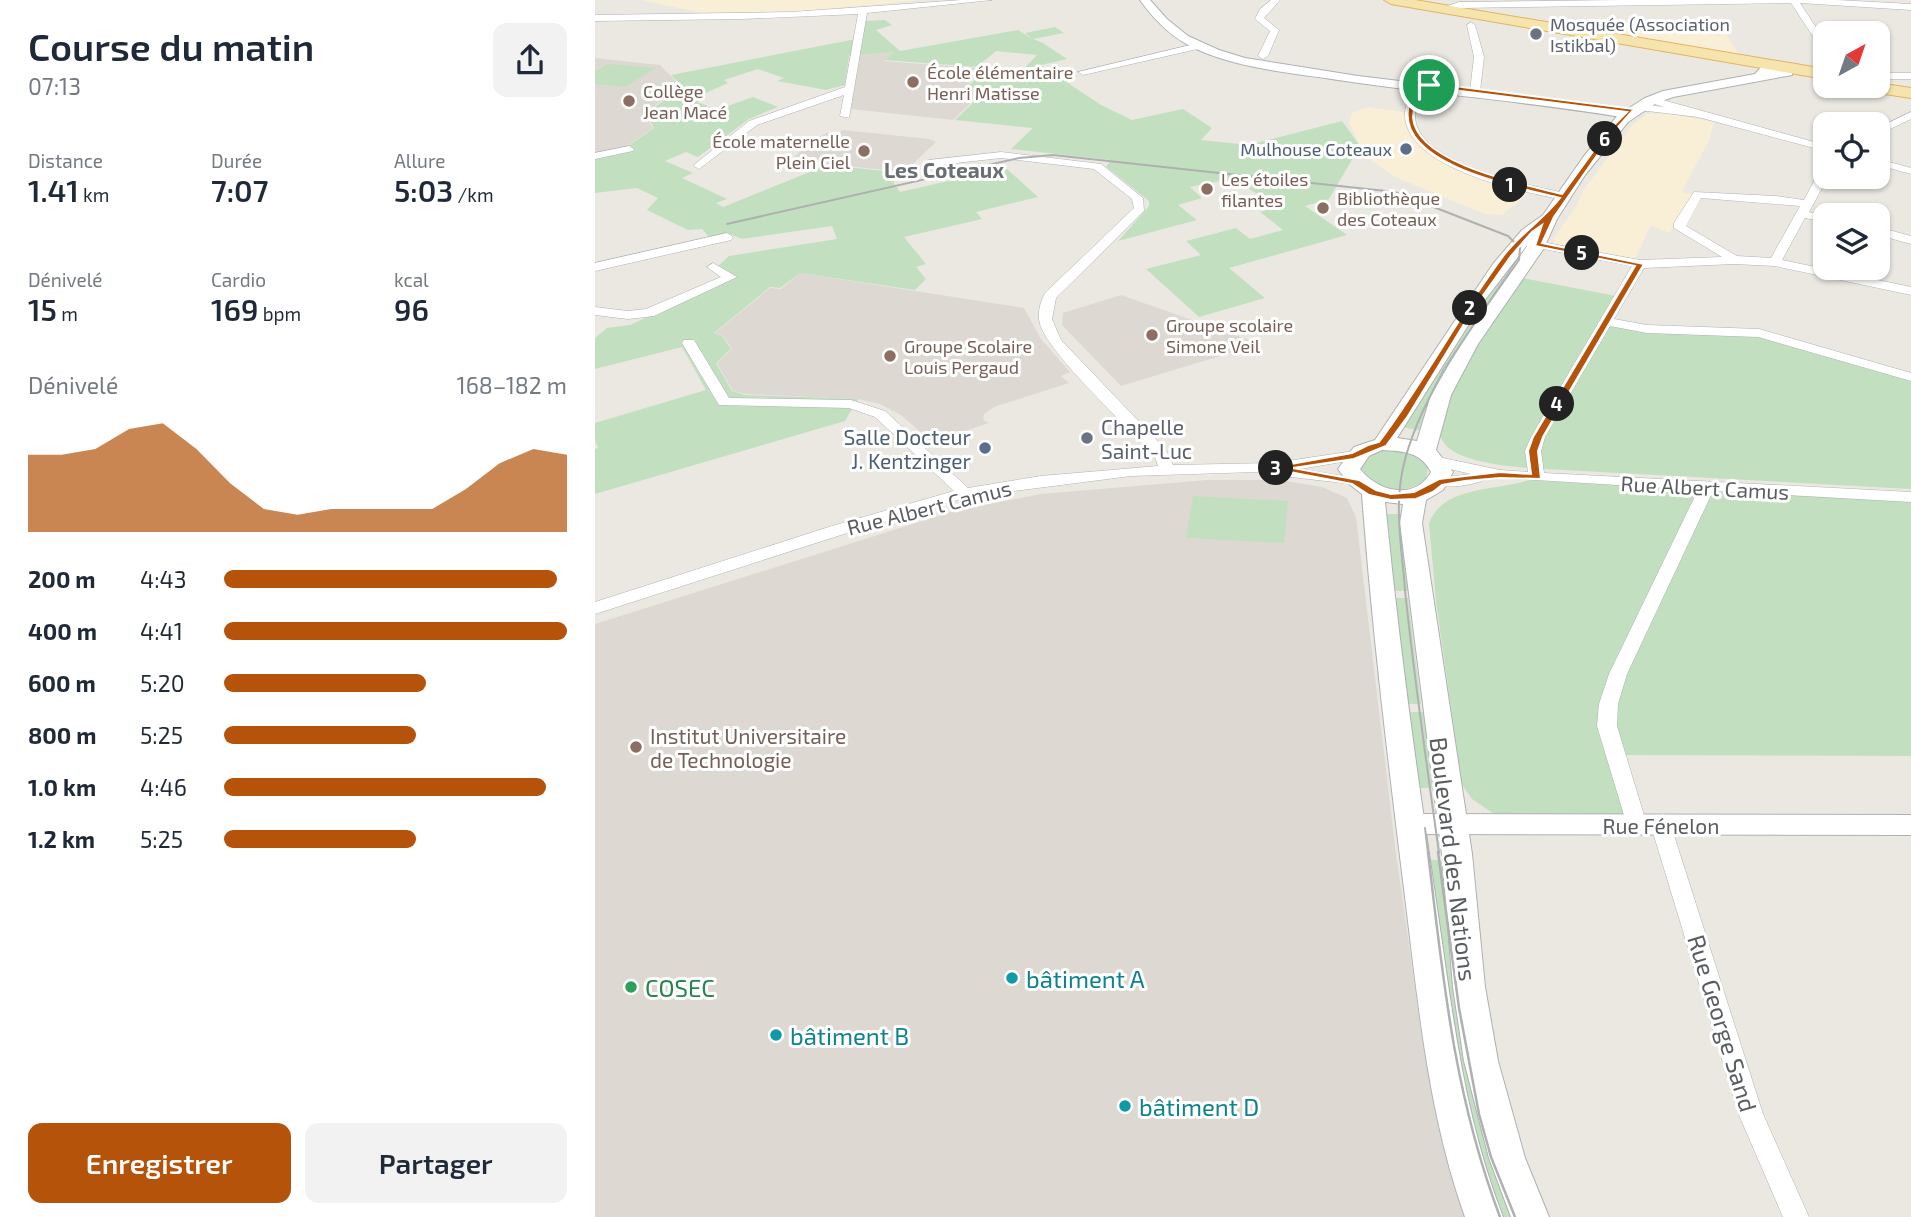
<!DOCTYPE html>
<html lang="fr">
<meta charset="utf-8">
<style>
:root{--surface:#fff;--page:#f2f2f3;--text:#1f2937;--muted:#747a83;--accent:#b45309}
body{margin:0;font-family:"Exo 2",sans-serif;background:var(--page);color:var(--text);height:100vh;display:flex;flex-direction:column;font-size:26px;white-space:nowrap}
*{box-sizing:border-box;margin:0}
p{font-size:23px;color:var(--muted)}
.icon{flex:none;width:38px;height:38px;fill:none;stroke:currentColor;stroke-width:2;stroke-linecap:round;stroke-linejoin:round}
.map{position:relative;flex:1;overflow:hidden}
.details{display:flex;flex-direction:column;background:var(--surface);width:595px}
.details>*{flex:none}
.needle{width:46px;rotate:40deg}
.buttons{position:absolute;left:1218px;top:21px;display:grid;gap:14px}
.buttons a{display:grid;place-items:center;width:77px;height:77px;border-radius:14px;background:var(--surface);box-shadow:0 2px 5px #0004;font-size:35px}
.pin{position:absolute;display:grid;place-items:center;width:60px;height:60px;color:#fff;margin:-30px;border:4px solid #fff;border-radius:50%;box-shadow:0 2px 7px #0007}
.km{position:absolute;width:35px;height:35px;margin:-18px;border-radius:50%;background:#222;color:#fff;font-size:19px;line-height:35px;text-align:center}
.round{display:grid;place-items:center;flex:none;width:74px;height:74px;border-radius:14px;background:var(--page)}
.headline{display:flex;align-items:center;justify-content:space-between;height:119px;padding:0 28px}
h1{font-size:38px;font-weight:600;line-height:52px}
.metrics{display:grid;grid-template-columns:repeat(3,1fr);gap:10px;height:119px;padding:7px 28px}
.metrics div{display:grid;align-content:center}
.metrics b{font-size:30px;font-weight:600}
.metrics small{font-size:19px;font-weight:400}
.metrics p{font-size:19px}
.chart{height:196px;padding:14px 28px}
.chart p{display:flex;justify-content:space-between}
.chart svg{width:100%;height:126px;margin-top:7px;fill:var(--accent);opacity:.7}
.button{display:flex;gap:14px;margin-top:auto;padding:14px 28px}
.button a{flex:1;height:80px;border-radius:14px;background:var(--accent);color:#fff;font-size:28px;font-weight:600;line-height:80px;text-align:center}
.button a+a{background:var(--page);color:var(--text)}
ul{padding:0 28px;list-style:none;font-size:23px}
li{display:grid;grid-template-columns:112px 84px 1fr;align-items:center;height:52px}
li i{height:18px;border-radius:9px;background:var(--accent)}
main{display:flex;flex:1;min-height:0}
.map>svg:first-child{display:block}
</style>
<main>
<section class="details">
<div class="headline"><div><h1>Course du matin</h1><p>07:13</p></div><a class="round"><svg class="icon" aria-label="share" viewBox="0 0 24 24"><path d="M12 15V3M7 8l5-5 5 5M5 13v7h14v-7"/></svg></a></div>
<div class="metrics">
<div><p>Distance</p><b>1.41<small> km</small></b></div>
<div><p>Durée</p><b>7:07</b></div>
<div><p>Allure</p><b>5:03<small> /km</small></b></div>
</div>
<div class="metrics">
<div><p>Dénivelé</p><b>15<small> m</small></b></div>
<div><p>Cardio</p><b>169<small> bpm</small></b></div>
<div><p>kcal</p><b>96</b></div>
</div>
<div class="chart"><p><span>Dénivelé</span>168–182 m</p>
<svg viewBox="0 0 160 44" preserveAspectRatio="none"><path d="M0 44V17L10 17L20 15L30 8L40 6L50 15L60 27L70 36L80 38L90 36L100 36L110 36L120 36L130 29L140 20L150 15L160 17V44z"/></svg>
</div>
<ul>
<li><b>200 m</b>4:43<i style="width:97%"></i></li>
<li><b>400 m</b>4:41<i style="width:100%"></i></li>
<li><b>600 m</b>5:20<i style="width:59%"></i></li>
<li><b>800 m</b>5:25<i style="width:56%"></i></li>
<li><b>1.0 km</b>4:46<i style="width:94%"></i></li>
<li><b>1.2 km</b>5:25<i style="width:56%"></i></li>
</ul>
<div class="button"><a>Enregistrer</a><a>Partager</a></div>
</section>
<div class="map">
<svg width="1316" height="1217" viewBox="0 0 1316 1217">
<rect width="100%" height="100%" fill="#eae8e1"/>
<g fill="#f9efd7">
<path d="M 46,0 L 326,0 L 188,13 L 107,13 Z"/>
<path d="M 1018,24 L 1048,29 L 1127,27 L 1144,55 L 1009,33 Z"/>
<path d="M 773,107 L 810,112 L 813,127 L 838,154 L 935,192 L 907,215 L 890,214 L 800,177 L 769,155 L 754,122 L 757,113 Z"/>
<path d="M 1069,113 L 1119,122 L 1115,138 L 1087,192 L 1097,194 L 1076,231 L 1073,233 L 1056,225 L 1040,259 L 960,244 L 958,239 L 981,207 L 989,189 L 1038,124 L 1052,114 Z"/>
</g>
<g fill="#ddd9d2">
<path d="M 299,52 L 289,61 L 381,68 L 387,72 L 364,92 L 384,95 L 358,120 L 256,109 L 264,55 Z"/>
<path d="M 0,58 L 65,65 L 88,88 L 48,113 L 58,128 L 29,148 L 0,154 Z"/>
<path d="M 248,130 L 334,139 L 341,142 L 309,172 L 195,160 L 223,137 L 234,132 L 244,133 Z"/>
<path d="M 205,273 L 429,308 L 446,339 L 475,372 L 466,376 L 474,383 L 399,407 L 389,414 L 388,420 L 394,423 L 337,442 L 306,415 L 285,404 L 263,399 L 151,394 L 138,391 L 122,363 L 137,349 L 129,337 L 120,333 L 175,288 L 186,289 Z"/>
<path d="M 526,295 L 665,344 L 526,386 L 467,325 L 468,313 Z"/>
<path d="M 612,480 L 684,480 L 727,487 L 752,498 L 761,517 L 801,854 L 831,1063 L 871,1217 L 0,1217 L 0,624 L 359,511 L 446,494 Z"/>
</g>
<g fill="#c2e0bf">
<path d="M 290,20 L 297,25 L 281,30 L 305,51 L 423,30 L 437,39 L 430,33 L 460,27 L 469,33 L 438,39 L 448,43 L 472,59 L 446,65 L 506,105 L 537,120 L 588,109 L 617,128 L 606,140 L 654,145 L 747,121 L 765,146 L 734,199 L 710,206 L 752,235 L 634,268 L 670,298 L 604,317 L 551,269 L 606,255 L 591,241 L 641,228 L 655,239 L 688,230 L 665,212 L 681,207 C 641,180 643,176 595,187 L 607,198 L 583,205 L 602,220 L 523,241 L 554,206 L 554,201 L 511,167 L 516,160 L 416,149 L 438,128 L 360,120 L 386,95 L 366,92 L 389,72 L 422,76 L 442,55 L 401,51 L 382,67 L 290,60 L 299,52 L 254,56 L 250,85 L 231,90 L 182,81 L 189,78 L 163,69 L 129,80 L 133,83 L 104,96 L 109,99 L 102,102 L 113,106 L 106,109 L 113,113 L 158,97 L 183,107 L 154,119 L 103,157 L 91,152 L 70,161 L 98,173 L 87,178 L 132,199 L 121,203 L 128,207 L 232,165 L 308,173 L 298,182 L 305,192 L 411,168 L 443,197 L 381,212 L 387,219 L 309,237 L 331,264 L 321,267 L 331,279 L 320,290 L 205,273 L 185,288 L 175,287 L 119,333 L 128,337 L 136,349 L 121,363 L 137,391 L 150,395 L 263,399 L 250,421 L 0,494 L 0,449 L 3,448 L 0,440 L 0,423 L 111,390 L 87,347 L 0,369 L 0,338 L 12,328 L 35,325 L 140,277 L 122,267 L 134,256 L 242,239 L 237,226 L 147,239 L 135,234 L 115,238 L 107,229 L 93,230 L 52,210 L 63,198 L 42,188 L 0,193 L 0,154 L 30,148 L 59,128 L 50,113 L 89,88 L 76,75 L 266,38 L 270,21 Z"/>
<path d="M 13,64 L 61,68 L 30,87 L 0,84 L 0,71 Z"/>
<path d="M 935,243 L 827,431 L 806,427 L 925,245 Z"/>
<path d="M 928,278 L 1026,297 L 1012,320 L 1052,329 L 1146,331 L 1316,377 L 1316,489 L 931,468 C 910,466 861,461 849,443 C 846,439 843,433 843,429 C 843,398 909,305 928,278 Z"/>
<path d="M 798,450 C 812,453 824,454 833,466 L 831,480 C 809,496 777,492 764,468 C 768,453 784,450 798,450 Z"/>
<path d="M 942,477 L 1316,497 L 1316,756 L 1021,755 L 1042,825 L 914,824 L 877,799 L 867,785 L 841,601 L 834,524 C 847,483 910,492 942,477 Z"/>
<path d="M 598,496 L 693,501 L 689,543 L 591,538 Z"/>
<path d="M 787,514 L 811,514 L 819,591 L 791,591 Z"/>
<path d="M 800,598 L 813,598 L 826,704 L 811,704 Z"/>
<path d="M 805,712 L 835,712 L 844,788 L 817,788 Z"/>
<path d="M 825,860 L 856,860 L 929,1217 L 897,1217 Z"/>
</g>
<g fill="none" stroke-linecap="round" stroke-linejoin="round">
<g stroke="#aeb2b5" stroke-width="1">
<g id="minor">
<path d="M 367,0 L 397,0 L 272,13 L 254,118 L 245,116 L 249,95 L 162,125 L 104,169 L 99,166 L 100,164 L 154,121 L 250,87 L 263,14 L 147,19 L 0,21 L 0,15 L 196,12 Z"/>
<path d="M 676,0 L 685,0 L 669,18 L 684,30 L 673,56 L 668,59 L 663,56 L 675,31 L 660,19 L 665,9 Z"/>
<path d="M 1027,0 L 1242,0 L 1316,4 L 1316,10 L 1205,3 L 1230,41 L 1230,51 L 1227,50 L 1196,3 L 864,8 L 851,11 L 847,8 L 864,2 Z"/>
<path d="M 876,22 L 880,25 L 889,57 L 885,91 L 880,94 L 875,91 L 879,57 L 872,25 Z"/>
<path d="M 604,43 L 609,46 L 607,48 L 488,75 L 483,72 Z"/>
<rect x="1283" y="73" width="33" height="6"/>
<path d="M 828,81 L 833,84 C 828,93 820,103 820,114 C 818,165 937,185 973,194 L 973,198 C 961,200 948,195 936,193 C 900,185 812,162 810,116 C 809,104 818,92 825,82 Z"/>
<path d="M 1057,97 L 1230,145 L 1230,151 L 1103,117 L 1044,110 L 1039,107 L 1044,104 L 1069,107 L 1053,102 L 1053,98 Z"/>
<path d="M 1316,112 L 1316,119 L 1283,135 L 1283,128 Z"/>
<path d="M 34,146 L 39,149 L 38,151 L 0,159 L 0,153 Z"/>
<path d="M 406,152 L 506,164 L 548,198 L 549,211 L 461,298 L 457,319 L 466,340 L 571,450 L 578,465 L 679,463 L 759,451 L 767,456 L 764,459 L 705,469 L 766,479 L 768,482 L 766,485 L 696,477 L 691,475 L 689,471 L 536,476 L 372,497 L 249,534 L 0,614 L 0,602 L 237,526 L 359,491 L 280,417 L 254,408 L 124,405 L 87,343 L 89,340 L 99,340 L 134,398 L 256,400 L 290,411 L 373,488 L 446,476 L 563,466 L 559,454 C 534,429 453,353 445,324 C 442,313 445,303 450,293 L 539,208 L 537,199 L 499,169 L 406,158 L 334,166 L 329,163 L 334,160 Z"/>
<path d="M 1283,159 L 1316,168 L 1316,174 L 1283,165 Z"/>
<path d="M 1230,169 L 1230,177 L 1233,177 L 1214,212 L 1230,216 L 1230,222 L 1210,218 L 1187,260 L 1316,287 L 1316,295 L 1180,266 L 1139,264 L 1049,268 L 1019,319 L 1052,325 L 1164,329 L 1316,373 L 1316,381 L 1163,337 L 1052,333 L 1015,326 L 950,437 L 946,451 L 949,473 L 1316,492 L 1316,502 L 1118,491 L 1032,674 L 1023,704 L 1022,726 L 1052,825 L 1049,831 L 1042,833 L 1035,831 L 1032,825 L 1002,726 L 1004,704 L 1014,674 L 1103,490 L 894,477 C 884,485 846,491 836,482 L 838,479 L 876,474 L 838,465 L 835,462 L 843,457 L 905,470 L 933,472 L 930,451 L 936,437 L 1037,266 L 928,245 L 924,244 L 924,238 L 1045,260 L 1127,257 L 1079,228 L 1079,223 L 1099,192 L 1181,196 L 1209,200 L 1224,172 ZM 1106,198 L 1205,206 L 1176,258 L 1142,256 L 1091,226 Z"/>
<path d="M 1283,227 L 1316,236 L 1316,244 L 1283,235 Z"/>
<path d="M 132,233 L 138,237 L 136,240 L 0,271 L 0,263 Z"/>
<path d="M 118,263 L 142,277 L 59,316 L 33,319 L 0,315 L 0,307 L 33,311 L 51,309 L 126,277 L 112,267 Z"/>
<path d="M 1066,818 L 1073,820 L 1076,826 L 1168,1114 L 1214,1217 L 1188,1217 L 1144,1115 L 1056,826 L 1059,820 Z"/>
</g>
</g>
<g stroke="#aeb2b5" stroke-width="2">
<g id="tertiary">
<path d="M 545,0 L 555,0 L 572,19 L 593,36 L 624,50 L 650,58 L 763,76 L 994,104 L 1032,110 L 1038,114 L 1032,118 C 932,101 831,94 730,78 C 687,72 641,67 601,49 C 577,38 560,21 545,0 Z"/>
<path d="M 815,814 L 1316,815 L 1316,835 L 815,834 L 806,831 L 803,824 L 806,817 Z"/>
</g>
</g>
<g stroke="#adb1b5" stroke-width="2">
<path id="secondary" d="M 1186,62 L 1197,69 L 1197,75 L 1078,97 L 1060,104 L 1033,122 L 990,175 L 962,219 L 949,248 L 883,344 L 856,395 L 841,450 L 858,472 L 848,490 L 831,500 L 827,523 L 877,854 L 890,987 L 903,1061 L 930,1158 L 954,1217 L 916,1217 L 894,1158 L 869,1061 L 858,987 L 847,854 L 805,523 L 808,504 L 790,502 C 803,635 821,768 841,901 C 857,1009 868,1115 908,1217 L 870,1217 C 834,1116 824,1011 811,905 C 794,768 777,631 767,494 L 754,484 L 743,469 L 759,447 L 780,440 L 898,264 L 927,230 L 948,215 L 989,156 L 1023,115 L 1050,98 L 1068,91 L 1160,74 L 1168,65 ZM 936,240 L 849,369 L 836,395 L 822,441 L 802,438 L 886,305 ZM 787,450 C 808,451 826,452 836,472 C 820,501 783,492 765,469 L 774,456 Z"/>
</g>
<g stroke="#e0b464" stroke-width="2">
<g id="primary">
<path d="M 789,0 L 820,0 L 1230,69 L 1230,79 L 796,4 Z"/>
<path d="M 1283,83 L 1316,88 L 1316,98 L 1270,91 L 1262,86 L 1283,86 Z"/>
</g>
</g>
<use href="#minor" fill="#fff" fill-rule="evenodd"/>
<use href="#tertiary" fill="#fff" fill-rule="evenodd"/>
<use href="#secondary" fill="#fff" fill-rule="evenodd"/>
<use href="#primary" fill="#f5e4ab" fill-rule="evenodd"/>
<g stroke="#afb0b0" stroke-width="2">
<path d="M 132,224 L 424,158 L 458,155 L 800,192 L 913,236 L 925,248 L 924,260 C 882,320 824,395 808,468 C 799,508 807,549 810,590 C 819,678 832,766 844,853"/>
<path d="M 830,828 L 833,853"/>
</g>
<g stroke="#afb0b0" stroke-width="2.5">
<path d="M 833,852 C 848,979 859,1095 905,1217"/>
<path d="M 843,852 L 864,1008 L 884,1114 L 896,1157 L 920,1217"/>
</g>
</g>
<path fill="#b45309" stroke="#fff" stroke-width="2" fill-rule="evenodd" d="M 828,82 L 1039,109 L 1017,134 L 959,217 L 947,243 L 1049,264 L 948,437 L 943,451 L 946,479 L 905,478 L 870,481 L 847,485 L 838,492 L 821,499 L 796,500 L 774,495 L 757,484 L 674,468 L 757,453 L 773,445 L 784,442 C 829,382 864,315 909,255 C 926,233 948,220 965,198 C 926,188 805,166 813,110 C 814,100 821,88 828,82 ZM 830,86 L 834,87 L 1032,112 L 1013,131 L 967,194 C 932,185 821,164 818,117 C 818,105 824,96 830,86 ZM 947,225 L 940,246 L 1040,266 L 938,437 L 933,451 L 936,474 L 905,472 L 844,479 L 819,492 L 796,494 L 781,490 L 764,480 L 698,468 L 759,459 L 791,446 L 813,416 L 877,311 L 916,256 L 937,232 Z"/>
<g fill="#6b7280" stroke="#fff" stroke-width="2.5">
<circle cx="941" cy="34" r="7"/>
<circle cx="492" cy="438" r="7"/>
</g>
<g fill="#8d6e63" stroke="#fff" stroke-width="2.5">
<circle cx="318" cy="82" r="7"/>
<circle cx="34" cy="101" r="7"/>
<circle cx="269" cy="151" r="7"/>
<circle cx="612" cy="189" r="7"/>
<circle cx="728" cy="208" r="7"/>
<circle cx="557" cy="335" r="7"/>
<circle cx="295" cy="356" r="7"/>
<circle cx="41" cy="747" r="7"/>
</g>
<g fill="#5c6f8a" stroke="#fff" stroke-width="2.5">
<circle cx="811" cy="149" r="7"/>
<circle cx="390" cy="448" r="7"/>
</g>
<g fill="#0f9aa8" stroke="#fff" stroke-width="2.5">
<circle cx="417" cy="978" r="7"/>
<circle cx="181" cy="1035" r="7"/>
<circle cx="530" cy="1106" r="7"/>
</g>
<circle fill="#2e9e5b" stroke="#fff" stroke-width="2.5" cx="36" cy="987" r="7"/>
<g text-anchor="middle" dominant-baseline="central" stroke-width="6" stroke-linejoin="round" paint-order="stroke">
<g font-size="18" fill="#5b616d" stroke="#fff" text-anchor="start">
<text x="955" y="24">Mosquée (Association<tspan x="955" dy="21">Istikbal)</tspan></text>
</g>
<g font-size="18" fill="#785e54" stroke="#fff" text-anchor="start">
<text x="332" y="72">École élémentaire<tspan x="332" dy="21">Henri Matisse</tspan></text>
<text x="48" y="91">Collège<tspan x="48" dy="21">Jean Macé</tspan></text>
<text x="255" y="141" text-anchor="end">École maternelle<tspan x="255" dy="21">Plein Ciel</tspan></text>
<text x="626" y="179">Les étoiles<tspan x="626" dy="21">filantes</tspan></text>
<text x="742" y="198">Bibliothèque<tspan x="742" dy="21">des Coteaux</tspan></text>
<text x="571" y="325">Groupe scolaire<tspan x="571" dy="21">Simone Veil</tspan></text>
<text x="309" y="346">Groupe Scolaire<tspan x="309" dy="21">Louis Pergaud</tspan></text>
</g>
<g font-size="18" fill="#4e5e75" stroke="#fff" text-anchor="end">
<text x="797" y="149">Mulhouse Coteaux</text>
</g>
<g font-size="21" font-weight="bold" fill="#6a6f72" stroke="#fff">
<text x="349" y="169">Les Coteaux</text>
</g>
<g font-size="21" fill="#5b616d" stroke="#fff" text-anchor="start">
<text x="506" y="426">Chapelle<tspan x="506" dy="24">Saint-Luc</tspan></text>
</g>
<g font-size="21" fill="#4e5e75" stroke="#fff" text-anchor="end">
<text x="376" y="436">Salle Docteur<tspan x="376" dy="24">J. Kentzinger</tspan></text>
</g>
<g font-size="21" fill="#595d60" stroke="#fff">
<text transform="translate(1110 487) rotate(3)">Rue Albert Camus</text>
<text transform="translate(334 507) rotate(-14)">Rue Albert Camus</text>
<text x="1066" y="825">Rue Fénelon</text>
</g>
<g font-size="21" fill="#785e54" stroke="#fff" text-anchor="start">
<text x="55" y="735">Institut Universitaire<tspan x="55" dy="24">de Technologie</tspan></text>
</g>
<g font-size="24" fill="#595d60" stroke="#fff">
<text transform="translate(859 859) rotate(83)">Boulevard des Nations</text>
<text transform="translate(1128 1023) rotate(73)">Rue George Sand</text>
</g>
<g font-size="24" fill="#0d838f" stroke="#fff" text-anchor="start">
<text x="431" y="978">bâtiment A</text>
<text x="195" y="1035">bâtiment B</text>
<text x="544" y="1106">bâtiment D</text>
</g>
<g font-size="24" fill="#27864d" stroke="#fff" text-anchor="start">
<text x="50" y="987">COSEC</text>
</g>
</g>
</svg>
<div class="buttons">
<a><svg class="needle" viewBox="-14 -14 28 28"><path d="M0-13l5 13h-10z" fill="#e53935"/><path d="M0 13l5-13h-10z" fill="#747a83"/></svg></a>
<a><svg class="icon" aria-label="locate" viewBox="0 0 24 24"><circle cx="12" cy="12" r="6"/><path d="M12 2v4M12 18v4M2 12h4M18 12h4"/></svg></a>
<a><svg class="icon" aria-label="layers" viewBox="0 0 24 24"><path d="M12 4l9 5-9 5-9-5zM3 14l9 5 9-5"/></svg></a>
</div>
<div class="pin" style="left:834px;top:85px;background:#1e9e55"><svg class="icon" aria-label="arrive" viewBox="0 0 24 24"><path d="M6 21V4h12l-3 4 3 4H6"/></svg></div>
<b class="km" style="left:915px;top:185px">1</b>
<b class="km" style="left:875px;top:308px">2</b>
<b class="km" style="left:681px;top:468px">3</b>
<b class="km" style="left:962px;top:404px">4</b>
<b class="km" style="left:987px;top:253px">5</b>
<b class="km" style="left:1010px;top:139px">6</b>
</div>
</main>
